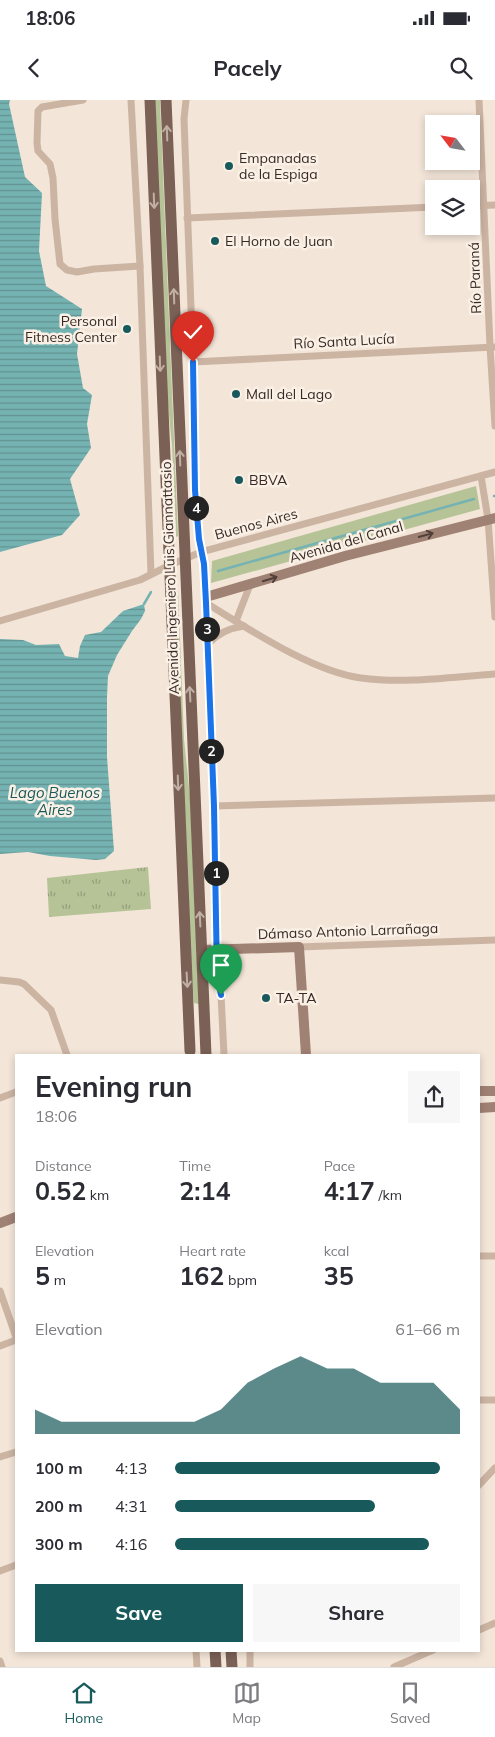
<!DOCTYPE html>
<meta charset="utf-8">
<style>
:root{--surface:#fff;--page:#f7f7f7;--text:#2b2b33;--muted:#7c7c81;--line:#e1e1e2;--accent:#185a5b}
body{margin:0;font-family:Mulish,sans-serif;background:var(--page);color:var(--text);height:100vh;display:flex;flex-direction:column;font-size:19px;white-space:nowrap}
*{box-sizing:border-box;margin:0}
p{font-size:16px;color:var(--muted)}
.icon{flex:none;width:28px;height:28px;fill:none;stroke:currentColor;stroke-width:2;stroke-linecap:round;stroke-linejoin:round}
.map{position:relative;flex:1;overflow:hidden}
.side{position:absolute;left:15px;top:954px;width:465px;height:598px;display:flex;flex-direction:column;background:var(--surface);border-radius:0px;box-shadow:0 2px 8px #0003}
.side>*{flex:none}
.needle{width:32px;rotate:301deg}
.buttons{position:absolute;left:425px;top:15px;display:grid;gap:10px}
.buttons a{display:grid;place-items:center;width:55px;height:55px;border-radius:0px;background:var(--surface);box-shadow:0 2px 8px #0003;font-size:25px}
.pin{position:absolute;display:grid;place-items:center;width:42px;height:42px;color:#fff;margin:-51px -21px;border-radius:50% 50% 50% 0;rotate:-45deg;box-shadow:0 0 5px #0007}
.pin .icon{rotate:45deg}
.km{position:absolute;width:25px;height:25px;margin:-12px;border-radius:50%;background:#222;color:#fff;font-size:14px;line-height:25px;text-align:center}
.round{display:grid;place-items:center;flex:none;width:52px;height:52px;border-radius:0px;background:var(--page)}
.summary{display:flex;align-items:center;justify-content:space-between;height:85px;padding:0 20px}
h1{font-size:28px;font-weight:700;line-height:38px}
.metrics{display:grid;grid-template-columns:repeat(3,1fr);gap:8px;height:85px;padding:5px 20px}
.metrics div{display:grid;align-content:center}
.metrics b{font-size:25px;font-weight:700}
.metrics small{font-size:14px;font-weight:400}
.metrics p{font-size:14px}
.chart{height:140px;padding:10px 20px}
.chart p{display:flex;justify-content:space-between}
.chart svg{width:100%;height:90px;margin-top:5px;fill:var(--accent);opacity:.7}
.primary-button{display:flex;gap:10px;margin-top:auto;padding:10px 20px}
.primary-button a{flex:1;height:58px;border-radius:0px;background:var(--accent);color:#fff;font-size:20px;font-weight:700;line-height:58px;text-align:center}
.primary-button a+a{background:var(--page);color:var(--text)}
ul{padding:0 20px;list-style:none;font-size:16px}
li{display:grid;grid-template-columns:80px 60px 1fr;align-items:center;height:38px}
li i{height:12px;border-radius:6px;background:var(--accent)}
.status{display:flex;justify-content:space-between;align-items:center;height:35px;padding:0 25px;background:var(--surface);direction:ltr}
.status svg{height:14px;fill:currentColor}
header{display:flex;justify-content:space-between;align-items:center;height:65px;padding:0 20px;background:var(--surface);font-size:22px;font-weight:700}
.tab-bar{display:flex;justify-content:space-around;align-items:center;height:70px;border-top:1px solid var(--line);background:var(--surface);font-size:14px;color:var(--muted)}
.tab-bar a{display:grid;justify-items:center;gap:2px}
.tab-bar .active{color:var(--accent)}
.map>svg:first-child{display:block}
</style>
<div class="status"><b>18:06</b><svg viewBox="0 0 49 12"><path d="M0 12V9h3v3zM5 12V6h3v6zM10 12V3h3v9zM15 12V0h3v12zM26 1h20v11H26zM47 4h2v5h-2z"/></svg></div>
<header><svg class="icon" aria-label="back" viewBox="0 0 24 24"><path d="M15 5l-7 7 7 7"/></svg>Pacely<svg class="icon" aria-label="search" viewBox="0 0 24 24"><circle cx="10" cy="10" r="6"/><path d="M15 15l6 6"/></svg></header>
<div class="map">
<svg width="495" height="1567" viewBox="0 0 495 1567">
<defs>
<pattern id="park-tufts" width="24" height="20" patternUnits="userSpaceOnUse" patternTransform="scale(1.25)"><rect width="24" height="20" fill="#b6c397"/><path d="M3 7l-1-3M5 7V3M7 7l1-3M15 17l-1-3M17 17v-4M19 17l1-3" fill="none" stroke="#959f7b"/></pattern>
<pattern id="water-rules" width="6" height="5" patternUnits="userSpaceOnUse" patternTransform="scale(1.25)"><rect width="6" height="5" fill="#75b3b3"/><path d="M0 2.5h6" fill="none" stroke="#619291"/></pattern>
</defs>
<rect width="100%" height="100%" fill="#f3e5d8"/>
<g fill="#b6c397">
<path d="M 153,0 L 160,0 L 178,436 L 176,437 L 172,346 L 164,262 Z"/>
<path d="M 476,386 L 480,409 L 211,483 L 212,461 Z"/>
<path d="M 176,489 L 178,489 L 184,639 L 190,697 L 199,904 L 194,903 L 190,853 Z"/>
</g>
<path fill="url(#park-tufts)" d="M 148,767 L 151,809 L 49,817 L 47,778 Z"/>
<g fill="url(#water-rules)">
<path d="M 0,0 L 10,0 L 9,4 L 25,77 L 42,93 L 39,151 L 46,186 L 82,209 L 77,254 L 83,288 L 92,295 L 87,324 L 91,348 L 70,379 L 80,415 L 62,435 L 0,452 Z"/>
<path d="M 144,504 L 145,511 L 141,519 L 132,531 L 117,555 L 108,576 L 107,597 L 107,657 L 114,751 L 105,759 L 96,760 L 50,756 L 28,752 L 0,754 L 0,539 L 23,540 L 36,545 L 59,544 L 65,556 L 78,558 L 80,546 L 85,535 L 101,532 L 123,511 Z"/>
</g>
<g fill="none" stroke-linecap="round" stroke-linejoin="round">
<g stroke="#75b3b3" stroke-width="2.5">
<path d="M 494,396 L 495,396"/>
<path d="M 218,471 L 474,399"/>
<path d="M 144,504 L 151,492"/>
</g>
<g stroke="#ccb4a3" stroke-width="7">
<path d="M 83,0 L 42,7 L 38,11 L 37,43 L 38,51 L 50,64 L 53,78 L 55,119 L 60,164 L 67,170 L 77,172 L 94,169 L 140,166"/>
<path d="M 131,0 L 140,166 L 151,474"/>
<path d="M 186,0 L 184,19 L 193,262 L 195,390 L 199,439 L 204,464 L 206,503 L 214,706 L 217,875 L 221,895 L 224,955"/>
<path d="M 479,0 L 490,246 L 495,326"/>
<path d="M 471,106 L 495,105"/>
<path d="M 187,118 L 434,107"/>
<path d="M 193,262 L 495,247"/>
<path d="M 481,376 L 488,419 L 495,517"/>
<path d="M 206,503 C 249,529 311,571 361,578 C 405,584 451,577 495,574"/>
<path d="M 0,521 L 140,480 L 168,466 L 201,452 L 495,372"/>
<path d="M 236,521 L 250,485"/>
<path d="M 208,544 C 218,533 229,528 244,526"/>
<path d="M 214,706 L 495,698"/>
<path d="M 299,847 L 495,840"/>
<path d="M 0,880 L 19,882 L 24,884 L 51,910 L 67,955"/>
<path d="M 0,998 L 16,992"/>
<path d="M 479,1156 L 495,1156"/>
<path d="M 0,1191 L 16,1237"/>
<path d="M 0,1246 L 16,1240"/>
<path d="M 479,1300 L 495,1300"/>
<path d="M 0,1357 L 16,1352"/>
<path d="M 479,1385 L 495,1368"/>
<path d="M 0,1471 L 16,1465"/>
<path d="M 479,1530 L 495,1523"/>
<path d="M 196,1550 L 197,1567"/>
<path d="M 250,1550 L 250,1567"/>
<path d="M 0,1561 L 2,1567"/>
<path d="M 394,1567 L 433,1550"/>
</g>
<g stroke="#a08274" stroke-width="10">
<path d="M 206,497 L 345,456 L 495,418"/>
<path d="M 201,850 L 299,847 L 306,955"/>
<path d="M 479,991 L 495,991"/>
<path d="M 479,1008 L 495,1007"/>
<path d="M 0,1123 L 16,1117"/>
</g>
<g stroke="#7a6055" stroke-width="11">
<path d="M 150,0 L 190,951"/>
<path d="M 166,0 L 206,955"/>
<path d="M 215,1550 L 216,1567"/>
<path d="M 231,1550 L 232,1567"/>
</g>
</g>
<defs><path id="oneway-shaft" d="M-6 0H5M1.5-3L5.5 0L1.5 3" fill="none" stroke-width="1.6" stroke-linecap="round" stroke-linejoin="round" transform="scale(1.25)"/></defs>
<g stroke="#c1afa4">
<use href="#oneway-shaft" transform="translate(167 33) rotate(-92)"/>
<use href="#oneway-shaft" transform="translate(154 101) rotate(88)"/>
<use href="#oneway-shaft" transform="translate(174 196) rotate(-92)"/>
<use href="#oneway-shaft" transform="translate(160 264) rotate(88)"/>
<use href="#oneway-shaft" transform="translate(180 358) rotate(-92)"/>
<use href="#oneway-shaft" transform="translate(190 594) rotate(-93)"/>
<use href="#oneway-shaft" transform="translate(178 683) rotate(88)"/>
<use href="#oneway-shaft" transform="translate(200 819) rotate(-93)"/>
<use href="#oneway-shaft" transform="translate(187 880) rotate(87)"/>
</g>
<g stroke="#51403a">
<use href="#oneway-shaft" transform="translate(426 435) rotate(-15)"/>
<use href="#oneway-shaft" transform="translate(270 479) rotate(-17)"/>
</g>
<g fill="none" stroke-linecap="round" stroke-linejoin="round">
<g stroke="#fff" stroke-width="10">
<path id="route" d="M 193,262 L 195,390 L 199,439 L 204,464 L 206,503 L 214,706 L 217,875 L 221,895"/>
</g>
<use href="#route" stroke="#1a73e8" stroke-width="6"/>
</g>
<g fill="#185a5b" stroke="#fbf0e5" stroke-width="2">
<circle cx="229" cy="66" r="5"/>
<circle cx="215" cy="141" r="5"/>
<circle cx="127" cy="229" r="5"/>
<circle cx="236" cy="294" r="5"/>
<circle cx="239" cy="380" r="5"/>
<circle cx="266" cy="898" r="5"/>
</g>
<g text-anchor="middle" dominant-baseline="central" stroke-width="5" stroke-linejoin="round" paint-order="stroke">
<g font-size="14" fill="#372a26" stroke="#fbf0e5" text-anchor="start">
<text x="239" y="58">Empanadas<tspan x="239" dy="16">de la Espiga</tspan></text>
<text x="225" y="141">El Horno de Juan</text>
<text x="117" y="221" text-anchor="end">Personal<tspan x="117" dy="16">Fitness Center</tspan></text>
<text x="246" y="294">Mall del Lago</text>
<text x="249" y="380">BBVA</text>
<text x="276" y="898">TA-TA</text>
</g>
<g font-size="14" fill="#372a26" stroke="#fbf0e5">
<text transform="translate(475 178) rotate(-92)">Río Paraná</text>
<text transform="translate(344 241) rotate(-3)">Río Santa Lucía</text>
<text transform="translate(256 424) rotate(-15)">Buenos Aires</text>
<text transform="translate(346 442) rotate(-16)">Avenida del Canal</text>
<text transform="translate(170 478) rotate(-92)">Avenida Ingeniero Luis Giannattasio</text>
<text transform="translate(348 831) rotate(-2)">Dámaso Antonio Larrañaga</text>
</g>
<g font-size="15" font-style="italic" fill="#185a5b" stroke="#fbf0e5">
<text x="55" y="692">Lago Buenos<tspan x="55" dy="17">Aires</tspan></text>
</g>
</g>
</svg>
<div class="buttons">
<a><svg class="needle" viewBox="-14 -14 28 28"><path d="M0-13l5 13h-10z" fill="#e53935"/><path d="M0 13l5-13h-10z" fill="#7c7c81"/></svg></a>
<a><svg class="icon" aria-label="layers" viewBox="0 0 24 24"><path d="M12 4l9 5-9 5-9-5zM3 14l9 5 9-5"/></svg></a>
</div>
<div class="pin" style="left:221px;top:895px;background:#1e9e55"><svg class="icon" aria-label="arrive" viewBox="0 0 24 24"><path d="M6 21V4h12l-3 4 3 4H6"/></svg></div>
<div class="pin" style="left:193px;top:262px;background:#d93025"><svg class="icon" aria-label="check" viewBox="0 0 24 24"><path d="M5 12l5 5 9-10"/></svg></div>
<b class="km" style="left:216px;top:773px">1</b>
<b class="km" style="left:211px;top:651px">2</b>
<b class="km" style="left:207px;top:529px">3</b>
<b class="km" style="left:196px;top:408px">4</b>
<section class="side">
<div class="summary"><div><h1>Evening run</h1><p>18:06</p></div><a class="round"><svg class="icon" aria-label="share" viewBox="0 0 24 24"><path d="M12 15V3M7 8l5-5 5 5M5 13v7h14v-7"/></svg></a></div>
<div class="metrics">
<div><p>Distance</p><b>0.52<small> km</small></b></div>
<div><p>Time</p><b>2:14</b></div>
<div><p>Pace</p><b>4:17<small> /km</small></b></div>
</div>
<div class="metrics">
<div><p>Elevation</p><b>5<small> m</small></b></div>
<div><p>Heart rate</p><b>162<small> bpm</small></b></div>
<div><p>kcal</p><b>35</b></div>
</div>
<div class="chart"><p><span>Elevation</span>61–66 m</p>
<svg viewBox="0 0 160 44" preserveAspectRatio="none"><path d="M0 44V32L10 38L20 38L30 38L40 38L50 38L60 38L70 32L80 19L90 12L100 6L110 12L120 12L130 19L140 19L150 19L160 32V44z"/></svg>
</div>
<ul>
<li><b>100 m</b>4:13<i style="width:93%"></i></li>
<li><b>200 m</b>4:31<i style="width:70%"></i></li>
<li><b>300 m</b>4:16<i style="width:89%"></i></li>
</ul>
<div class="primary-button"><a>Save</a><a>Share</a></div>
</section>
</div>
<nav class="tab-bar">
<a class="active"><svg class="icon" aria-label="home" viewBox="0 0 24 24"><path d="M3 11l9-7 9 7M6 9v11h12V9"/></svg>Home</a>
<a><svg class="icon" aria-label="map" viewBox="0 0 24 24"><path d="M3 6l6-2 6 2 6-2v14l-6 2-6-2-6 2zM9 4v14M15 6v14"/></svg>Map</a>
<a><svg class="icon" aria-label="saved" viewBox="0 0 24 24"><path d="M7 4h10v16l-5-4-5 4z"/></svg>Saved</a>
</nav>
